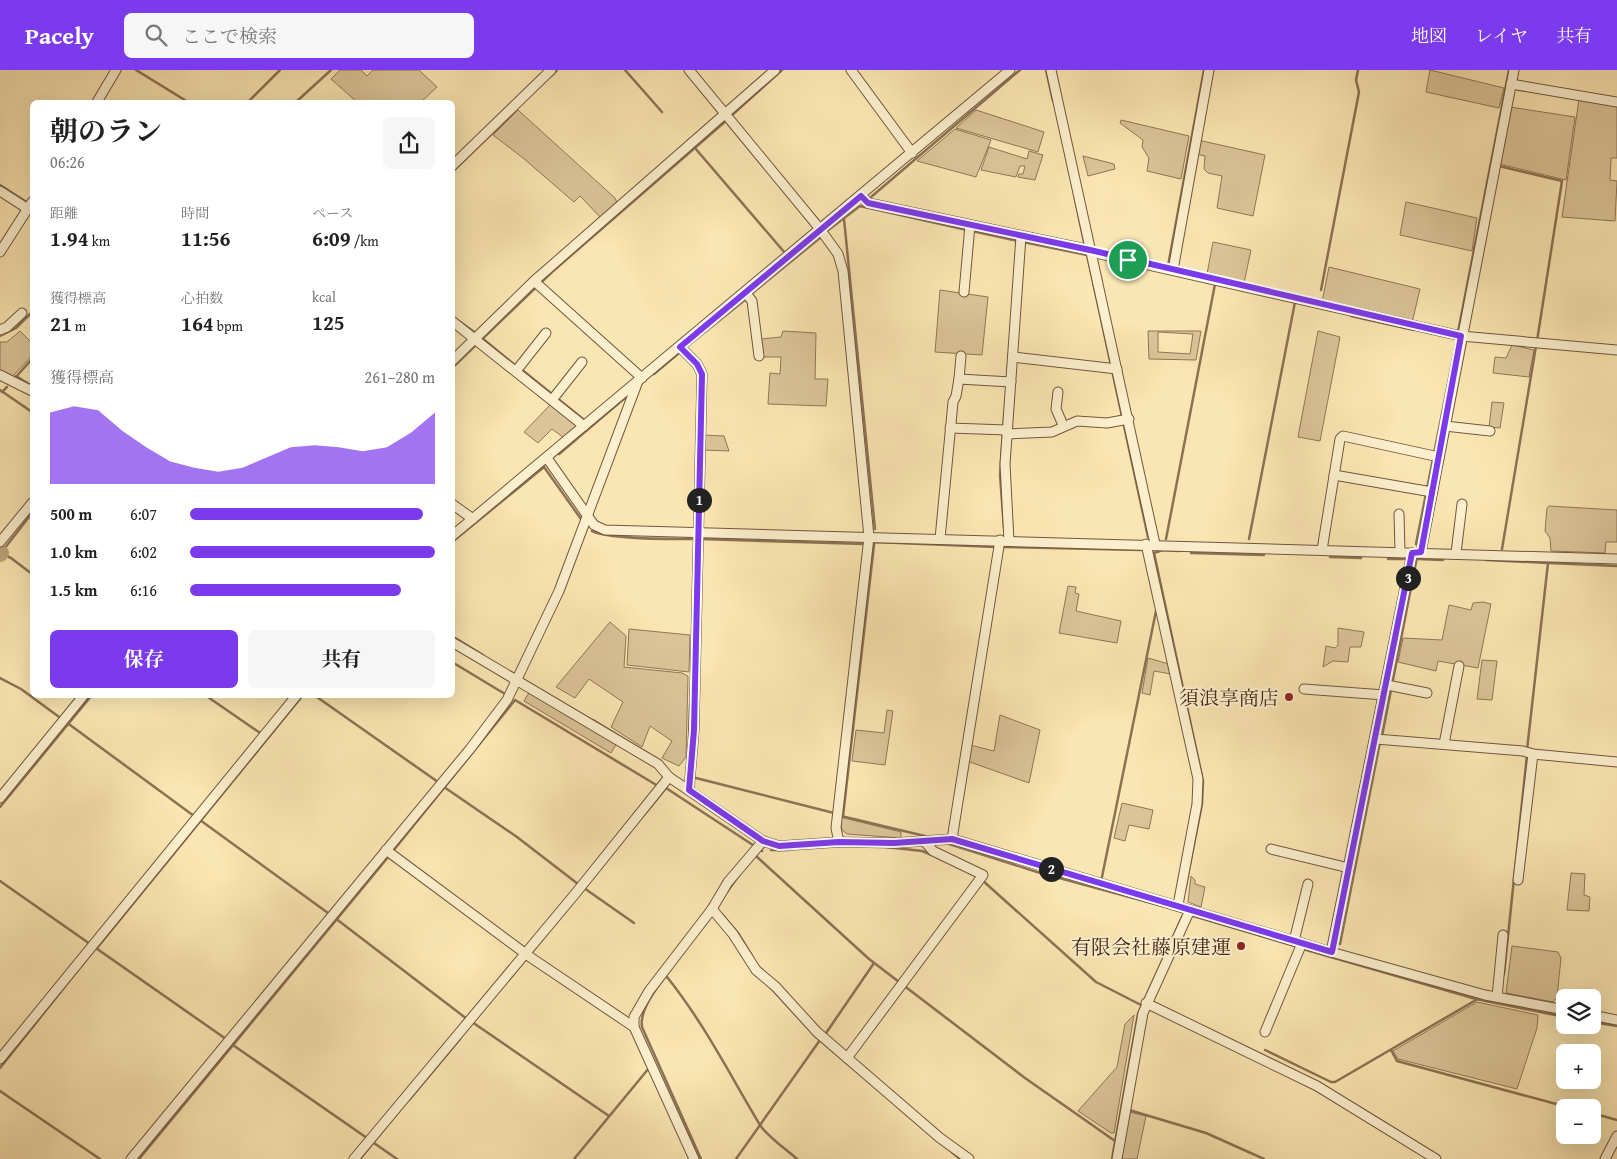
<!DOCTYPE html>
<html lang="ja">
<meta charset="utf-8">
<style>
:root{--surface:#fff;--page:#f6f6f6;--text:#222;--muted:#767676;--accent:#7c3aed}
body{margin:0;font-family:"Gentium Book Plus","Noto Serif JP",serif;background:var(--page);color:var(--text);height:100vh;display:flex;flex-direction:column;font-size:19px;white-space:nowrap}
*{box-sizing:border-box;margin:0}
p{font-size:16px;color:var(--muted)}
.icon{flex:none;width:28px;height:28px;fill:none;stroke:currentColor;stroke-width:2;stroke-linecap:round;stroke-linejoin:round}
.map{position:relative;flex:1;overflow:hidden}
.panel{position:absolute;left:30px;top:30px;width:425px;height:598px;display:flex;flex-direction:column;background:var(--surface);border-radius:8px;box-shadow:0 5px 20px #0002}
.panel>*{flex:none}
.controls{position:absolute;left:1556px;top:919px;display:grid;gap:10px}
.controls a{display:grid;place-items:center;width:45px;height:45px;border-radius:8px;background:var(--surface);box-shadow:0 5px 20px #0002;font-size:25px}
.pin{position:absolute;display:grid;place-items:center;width:42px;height:42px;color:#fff;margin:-21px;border:2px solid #fff;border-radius:50%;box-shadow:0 1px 5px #0007}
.km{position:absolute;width:25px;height:25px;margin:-12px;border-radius:50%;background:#222;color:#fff;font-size:14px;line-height:25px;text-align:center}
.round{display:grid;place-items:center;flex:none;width:52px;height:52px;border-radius:8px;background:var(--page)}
.head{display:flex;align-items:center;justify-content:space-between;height:85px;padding:0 20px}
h1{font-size:28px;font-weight:700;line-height:38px}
.stats{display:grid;grid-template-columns:repeat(3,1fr);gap:8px;height:85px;padding:5px 20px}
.stats div{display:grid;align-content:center}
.stats b{font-size:21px;font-weight:700}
.stats small{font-size:14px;font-weight:400}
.stats p{font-size:14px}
.chart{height:140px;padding:10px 20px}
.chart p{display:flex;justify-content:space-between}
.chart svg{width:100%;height:90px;margin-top:5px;fill:var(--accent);opacity:.7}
.button{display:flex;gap:10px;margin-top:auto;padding:10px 20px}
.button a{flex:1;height:58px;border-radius:8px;background:var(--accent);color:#fff;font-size:20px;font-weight:700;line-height:58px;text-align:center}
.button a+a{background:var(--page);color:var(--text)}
ul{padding:0 20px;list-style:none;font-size:16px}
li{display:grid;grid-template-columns:80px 60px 1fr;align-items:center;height:38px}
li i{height:12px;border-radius:6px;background:var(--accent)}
header{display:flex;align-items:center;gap:30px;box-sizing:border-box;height:70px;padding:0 25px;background:var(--accent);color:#fff}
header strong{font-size:24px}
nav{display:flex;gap:28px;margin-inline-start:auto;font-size:18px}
.search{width:350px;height:45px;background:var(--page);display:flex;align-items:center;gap:12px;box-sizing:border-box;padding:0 18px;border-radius:8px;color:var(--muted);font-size:19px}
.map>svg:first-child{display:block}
</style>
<header>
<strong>Pacely</strong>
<div class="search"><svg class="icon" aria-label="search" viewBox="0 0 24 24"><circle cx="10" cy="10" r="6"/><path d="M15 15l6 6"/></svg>ここで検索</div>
<nav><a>地図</a><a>レイヤ</a><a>共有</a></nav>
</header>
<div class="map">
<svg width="1617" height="1089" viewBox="0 0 1617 1089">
<rect width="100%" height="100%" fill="#fae6b2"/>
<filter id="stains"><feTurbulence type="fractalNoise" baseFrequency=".004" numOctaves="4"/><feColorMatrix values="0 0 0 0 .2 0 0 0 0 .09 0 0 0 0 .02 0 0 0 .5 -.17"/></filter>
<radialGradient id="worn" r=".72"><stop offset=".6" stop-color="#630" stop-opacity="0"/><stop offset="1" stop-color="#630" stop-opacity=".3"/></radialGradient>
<g fill="#dbc598" stroke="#907658" fill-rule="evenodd">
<path d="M 340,0 L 361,0 L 367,6 L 373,0 L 419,0 L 437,17 L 421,32 L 357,32 L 331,9 Z"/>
<path d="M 1430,0 L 1504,18 L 1499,38 L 1426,22 Z"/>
<path d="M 1579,29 L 1617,35 L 1617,88 L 1611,88 L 1610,110 L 1617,111 L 1615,151 L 1562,147 Z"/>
<path d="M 1510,37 L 1575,47 L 1566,110 L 1499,94 Z"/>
<path d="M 518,40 L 615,128 L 618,135 L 602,149 L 580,126 L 574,132 L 523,88 L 493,65 Z"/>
<path d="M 976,40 L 1044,62 L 1038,82 L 956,58 Z"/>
<path d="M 1121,50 L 1189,66 L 1181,109 L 1147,101 L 1149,88 L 1142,77 L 1143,70 L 1120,53 Z"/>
<path d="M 955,59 L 991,70 L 976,107 L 917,91 Z"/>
<path d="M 1198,70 L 1265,85 L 1253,146 L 1217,138 L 1222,106 L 1208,103 L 1204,99 L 1205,86 L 1196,84 Z"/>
<path d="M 989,77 L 1027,89 L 1029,81 L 1043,85 L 1035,110 L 1018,107 L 1019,104 L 1023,104 L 1025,96 L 1020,96 L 1016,107 L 981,100 Z"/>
<path d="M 1083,86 L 1114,94 L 1115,99 L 1088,106 Z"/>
<path d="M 1406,132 L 1477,148 L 1472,181 L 1400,165 Z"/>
<path d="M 1213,172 L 1251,180 L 1244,213 L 1207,204 Z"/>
<path d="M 1329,197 L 1420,219 L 1412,253 L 1322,232 Z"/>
<path d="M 940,220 L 988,227 L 982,285 L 935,282 Z"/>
<path d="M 20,261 L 32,273 L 32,286 L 12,307 L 0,301 L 0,272 L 7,272 Z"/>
<path d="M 783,261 L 816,263 L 815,309 L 828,309 L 826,336 L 768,334 L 770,303 L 780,304 L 781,287 L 763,287 L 761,269 L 781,267 Z"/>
<path d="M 1148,261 L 1201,261 L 1196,290 L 1149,289 ZM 1158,262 L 1193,264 L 1190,284 L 1158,282 Z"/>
<path d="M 1318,261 L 1340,267 L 1320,371 L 1298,367 Z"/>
<path d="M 1512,275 L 1534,280 L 1529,307 L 1493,303 L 1495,287 L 1506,288 Z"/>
<path d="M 1492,332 L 1504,333 L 1500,358 L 1489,357 Z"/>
<path d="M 551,334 L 575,353 L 576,359 L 564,368 L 552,359 L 538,373 L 524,362 Z"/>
<path d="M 703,365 L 724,366 L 729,381 L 703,380 Z"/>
<path d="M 1549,436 L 1617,440 L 1617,472 L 1606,472 L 1605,483 L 1551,481 L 1550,468 L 1545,461 L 1547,438 Z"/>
<path d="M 1068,516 L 1076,517 L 1075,523 L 1079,524 L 1076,541 L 1121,551 L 1117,573 L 1059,563 Z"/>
<path d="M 1483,532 L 1491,534 L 1478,598 L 1438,591 L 1436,601 L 1398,592 L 1403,568 L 1442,570 L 1449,535 L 1471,540 L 1473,533 Z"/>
<path d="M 610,552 L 626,566 L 624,597 L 682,603 L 688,606 L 686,687 L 679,696 L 662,688 L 672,671 L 650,656 L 642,677 L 611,657 L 623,632 L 589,609 L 575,628 L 556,617 Z"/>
<path d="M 1338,558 L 1364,562 L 1361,577 L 1350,577 L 1348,592 L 1333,591 L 1323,597 L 1326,576 L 1335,578 L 1338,575 Z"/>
<path d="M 629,559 L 690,565 L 689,602 L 627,595 Z"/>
<path d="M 1148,588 L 1169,594 L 1171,604 L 1154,601 L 1150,625 L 1142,623 Z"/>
<path d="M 1482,590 L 1497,591 L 1492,630 L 1477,629 Z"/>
<path d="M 530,621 L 617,673 L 611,683 L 524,631 Z"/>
<path d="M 887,640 L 893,641 L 885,695 L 852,691 L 856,660 L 884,663 Z"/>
<path d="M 1000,645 L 1040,660 L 1029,713 L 967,691 L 970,675 L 994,681 Z"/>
<path d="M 1122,733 L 1153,740 L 1149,759 L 1129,755 L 1125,771 L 1114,768 Z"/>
<path d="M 840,747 L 901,762 L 901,768 L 847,764 L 842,760 Z"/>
<path d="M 1571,803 L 1585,804 L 1584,825 L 1590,827 L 1589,841 L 1567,840 Z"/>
<path d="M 1191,806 L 1195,810 L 1195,814 L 1205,817 L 1201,837 L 1188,832 Z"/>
<path d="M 1512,876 L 1558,882 L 1561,888 L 1557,927 L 1553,932 L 1506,923 Z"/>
<path d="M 1477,932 L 1538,945 L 1537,958 L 1517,1019 L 1398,989 L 1393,981 Z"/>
<path d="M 1134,945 L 1114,1063 L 1111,1063 L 1078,1041 L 1117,997 L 1125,954 Z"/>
<path d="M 1130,1042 L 1146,1046 L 1137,1089 L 1121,1089 L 1128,1044 Z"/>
</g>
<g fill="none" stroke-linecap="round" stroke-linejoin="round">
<g stroke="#8c7254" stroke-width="2.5">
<path d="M 136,0 L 188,32"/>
<path d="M 625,0 L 662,42"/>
<path d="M 1046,0 L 1053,31"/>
<path d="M 552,5 L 557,0"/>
<path d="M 248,32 L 280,0"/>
<path d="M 296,32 L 331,0"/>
<path d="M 731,46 L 782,0"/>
<path d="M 695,78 L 785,183"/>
<path d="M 1499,96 L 1562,111 L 1537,271"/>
<path d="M 452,102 L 512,44"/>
<path d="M 0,115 L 28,133"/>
<path d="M 1074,124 L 1084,172"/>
<path d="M 871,127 L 1020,0"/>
<path d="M 29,130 L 32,125"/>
<path d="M 860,136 L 967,160"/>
<path d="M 844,149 L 875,459"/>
<path d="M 827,161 L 860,136"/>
<path d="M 972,161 L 1018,171"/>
<path d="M 1023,172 L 1087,185"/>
<path d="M 1087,184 L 1148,467"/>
<path d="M 1168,196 L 1204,0"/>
<path d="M 1321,220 L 1359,22 L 1356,10 L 1358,0"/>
<path d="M 750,225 L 821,167"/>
<path d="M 452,246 L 477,264"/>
<path d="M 1351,246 L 1414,260"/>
<path d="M 1458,262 L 1509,0"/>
<path d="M 0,266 L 16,258 L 32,242"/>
<path d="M 482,268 L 516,296"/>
<path d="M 685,278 L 746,229"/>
<path d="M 452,298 L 552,202 L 727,50"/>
<path d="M 521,299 L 583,349"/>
<path d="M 654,304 L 679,283"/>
<path d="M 16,306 L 32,316"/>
<path d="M 15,308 L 32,289"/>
<path d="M 0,320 L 32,342"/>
<path d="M 2,322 L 7,317"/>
<path d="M 1004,349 L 1000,405 L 1004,458"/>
<path d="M 559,384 L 626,327"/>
<path d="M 592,461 C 611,470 672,469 695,469"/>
<path d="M 700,469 L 865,474"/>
<path d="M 1166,469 L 1215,214"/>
<path d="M 1249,469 L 1295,232"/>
<path d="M 452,472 L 544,397 L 581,449"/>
<path d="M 1416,474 L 1457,268"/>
<path d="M 874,475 L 874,472 L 996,477"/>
<path d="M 1001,477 L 1142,480"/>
<path d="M 1502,479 L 1536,276"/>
<path d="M 1179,481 L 1163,480 L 1154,483 L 1203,711 L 1202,734 L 1185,820"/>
<path d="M 0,483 L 11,488 L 32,504"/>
<path d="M 1,483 L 32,443"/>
<path d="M 1191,483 L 1264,485"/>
<path d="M 1330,487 L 1361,488"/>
<path d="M 1388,489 L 1409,489"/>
<path d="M 1417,489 L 1443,490"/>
<path d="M 1486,490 L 1548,493 L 1527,680"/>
<path d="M 1549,493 L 1617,496"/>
<path d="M 452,566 L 483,585"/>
<path d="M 452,592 L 505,624"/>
<path d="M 0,608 L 21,619 L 194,746"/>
<path d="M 205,625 L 263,665"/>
<path d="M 314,625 L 438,712"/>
<path d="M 515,630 L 658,716"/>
<path d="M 593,650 L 637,677"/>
<path d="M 1382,666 L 1417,487"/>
<path d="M 689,669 L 690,635"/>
<path d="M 692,707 L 834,743"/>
<path d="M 444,717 L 517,767 L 578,814"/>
<path d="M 0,737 L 92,625"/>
<path d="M 644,745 L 666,718 L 762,781"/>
<path d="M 841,746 L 925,766"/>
<path d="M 843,746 L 874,475"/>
<path d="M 200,750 L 328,843"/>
<path d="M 946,773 L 1037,802 L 1159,835"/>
<path d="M 886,777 L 922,781 L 932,785"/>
<path d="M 771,780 L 788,780"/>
<path d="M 393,781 L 515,630"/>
<path d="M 756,786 L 869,889 L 1025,1008 L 1115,1071"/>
<path d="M 1102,807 L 1156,541 L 1159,540"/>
<path d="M 982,810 L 1096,912 L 1143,936"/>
<path d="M 0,811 L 226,969"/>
<path d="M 584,818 L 634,853"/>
<path d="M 727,822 L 740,804"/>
<path d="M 721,843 L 738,863 L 752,886"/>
<path d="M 1190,845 L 1298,877"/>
<path d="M 335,848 L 467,949"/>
<path d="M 1340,874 L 1380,672"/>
<path d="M 97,878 L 303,625"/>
<path d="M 1303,879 L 1476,929 L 1565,947"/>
<path d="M 671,899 C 660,914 639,938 642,957 L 701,1089"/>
<path d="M 1504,904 L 1527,685"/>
<path d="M 667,907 C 704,953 730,1005 760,1055 C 767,1066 787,1080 797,1089"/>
<path d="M 769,916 L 815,966 L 960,1089"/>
<path d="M 472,952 L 609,1046"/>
<path d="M 1592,952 L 1617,956"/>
<path d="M 824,966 L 874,893"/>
<path d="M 230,973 L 367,1068"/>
<path d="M 1265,980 L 1331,1012 L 1335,1012 L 1476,930"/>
<path d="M 1391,980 L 1397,991 L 1571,1038"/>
<path d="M 0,998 L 94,880"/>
<path d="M 0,1021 L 100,1089"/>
<path d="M 409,1030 L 460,969"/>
<path d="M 1129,1040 L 1206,1063 L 1264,1089"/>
<path d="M 1592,1043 L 1617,1050"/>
<path d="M 374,1073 L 397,1089"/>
<path d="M 139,1089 L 389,786"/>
<path d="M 360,1089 L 386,1057"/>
<path d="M 574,1089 L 649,998"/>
<path d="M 736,1089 L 820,970"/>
<path d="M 1112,1089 L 1138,944 L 1182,847"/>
</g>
<path stroke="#bca57d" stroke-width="16" d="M 0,484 L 1,483"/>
<g stroke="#72563e" stroke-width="11">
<g id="street">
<path d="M 689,0 L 820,159 L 838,184 L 843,201 L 869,467 L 836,758 L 839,772"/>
<path d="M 851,0 L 912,83"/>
<path d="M 1051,0 L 1155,474"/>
<path d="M 1511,14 L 1617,32"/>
<path d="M 97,32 L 116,0"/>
<path d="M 452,96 L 551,0"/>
<path d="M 0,121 L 28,139"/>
<path d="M 861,126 L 868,133 L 1090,180"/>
<path d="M 0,182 L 32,132"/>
<path d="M 1091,182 L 1461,266 L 1617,280"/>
<path d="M 1173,200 L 1209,0"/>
<path d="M 534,211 L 642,308"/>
<path d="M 745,222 L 752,231 L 759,286"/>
<path d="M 964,222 L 970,155"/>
<path d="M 452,251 L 584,356"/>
<path d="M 0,260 L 7,257 L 22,243"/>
<path d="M 680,277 L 697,294 L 702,304 L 694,660 L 689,720"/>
<path d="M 1013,287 L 1117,299"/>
<path d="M 452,291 L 534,211 L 775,0"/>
<path d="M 516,301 L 546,263"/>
<path d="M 0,305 L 32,321"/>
<path d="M 959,309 L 961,286"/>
<path d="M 1058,322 L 1056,339 L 1063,355"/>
<path d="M 552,330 L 582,292"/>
<path d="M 1445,356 L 1490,361"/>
<path d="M 950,358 L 1007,360"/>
<path d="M 1007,364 L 1052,362 L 1077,351 L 1107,353 L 1129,349"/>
<path d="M 547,388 L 594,455 L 605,460 L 1617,489"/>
<path d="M 1334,405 L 1432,422"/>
<path d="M 452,434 L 473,449"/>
<path d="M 1399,444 L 1400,482"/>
<path d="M 452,466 L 1010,0"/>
<path d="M 940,469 L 953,332 L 956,326 L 959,309 L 1011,312"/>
<path d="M 1009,471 L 1005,394 L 1021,166"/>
<path d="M 0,472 L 32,433"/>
<path d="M 1146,474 L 1198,709 L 1197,734 L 1178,835"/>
<path d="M 1322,480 L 1340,369 L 1343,366 L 1439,387"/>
<path d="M 1421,482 L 1514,0"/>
<path d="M 1456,483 L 1462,434"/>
<path d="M 452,572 L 658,694 L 669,707 L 763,771 L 779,776 L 839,772 L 894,773 L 952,769 L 1331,882 L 1485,925 L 1565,940"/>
<path d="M 1387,615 L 1427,623"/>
<path d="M 1304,619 L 1384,625"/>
<path d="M 1376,669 L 1523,681 L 1533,684 L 1617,692"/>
<path d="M 1444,674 L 1459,596"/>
<path d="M 0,728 L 84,625"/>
<path d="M 952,769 L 1000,470"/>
<path d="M 1271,779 L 1349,798"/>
<path d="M 386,780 L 530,887 L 634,957"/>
<path d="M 1518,810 L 1533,684"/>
<path d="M 712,839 L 733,864 L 756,900 L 776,917 L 817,962 L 940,1068 L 969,1089"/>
<path d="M 1294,871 L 1308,814"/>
<path d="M 1331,882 L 1412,483"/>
<path d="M 1497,927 L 1503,865"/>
<path d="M 1146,933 L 1317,1016 L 1436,1089"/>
<path d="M 1592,945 L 1617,950"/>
<path d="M 1265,962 L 1302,873"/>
<path d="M 847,988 L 983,805 L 933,781 L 925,772"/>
<path d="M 0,989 L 297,625"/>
<path d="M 131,1089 L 470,679 L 507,630 L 559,521 L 638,311"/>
<path d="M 354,1089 L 575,824 L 669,707"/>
<path d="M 694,1089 L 634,957 L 634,947 L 649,921 L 712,839 L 728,812 L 763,771"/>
<path d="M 1117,1089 L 1143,943 L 1190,840"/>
<path d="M 1605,1089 L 1617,1066"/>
</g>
</g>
<use href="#street" stroke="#fcefcd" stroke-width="9"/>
</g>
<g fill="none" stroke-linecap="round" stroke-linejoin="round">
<g stroke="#fff" stroke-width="10">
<path id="route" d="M 861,126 L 868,133 L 1090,180 L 1461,266 L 1421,482 L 1412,483 L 1332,882 L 952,769 L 894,773 L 839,772 L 779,776 L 763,771 L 689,720 L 694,660 L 702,304 L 697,294 L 680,277 Z"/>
</g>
<use href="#route" stroke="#7c3aed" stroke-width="6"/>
</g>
<g fill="#8f2418" stroke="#fcefcd" stroke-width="2">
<circle cx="1289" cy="627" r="5"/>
<circle cx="1241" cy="876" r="5"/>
</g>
<g text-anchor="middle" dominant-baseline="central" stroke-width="4" stroke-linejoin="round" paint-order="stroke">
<g font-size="20" fill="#452617" stroke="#fcefcd" text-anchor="end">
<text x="1279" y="627">須浪享商店</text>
<text x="1231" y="876">有限会社藤原建運</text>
</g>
</g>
<rect width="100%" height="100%" filter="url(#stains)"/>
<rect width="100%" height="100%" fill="url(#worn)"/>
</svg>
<div class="controls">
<a><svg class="icon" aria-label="layers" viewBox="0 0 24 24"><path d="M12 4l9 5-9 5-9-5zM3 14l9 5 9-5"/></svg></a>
<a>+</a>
<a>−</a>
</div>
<div class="pin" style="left:1128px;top:190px;background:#1e9e55"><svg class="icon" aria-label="arrive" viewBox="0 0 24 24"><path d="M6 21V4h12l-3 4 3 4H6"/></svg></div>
<b class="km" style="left:699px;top:430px">1</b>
<b class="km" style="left:1051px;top:799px">2</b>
<b class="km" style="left:1408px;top:508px">3</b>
<section class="panel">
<div class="head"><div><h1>朝のラン</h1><p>06:26</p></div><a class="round"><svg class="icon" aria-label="share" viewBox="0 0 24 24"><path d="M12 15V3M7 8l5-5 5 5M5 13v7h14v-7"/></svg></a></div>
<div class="stats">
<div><p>距離</p><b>1.94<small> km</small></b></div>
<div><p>時間</p><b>11:56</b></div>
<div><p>ペース</p><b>6:09<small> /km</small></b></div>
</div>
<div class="stats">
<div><p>獲得標高</p><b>21<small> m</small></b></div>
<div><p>心拍数</p><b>164<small> bpm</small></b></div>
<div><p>kcal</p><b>125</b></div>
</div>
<div class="chart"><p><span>獲得標高</span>261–280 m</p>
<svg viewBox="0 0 160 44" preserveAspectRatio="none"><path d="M0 44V9L10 6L20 8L30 18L40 26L50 33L60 36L70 38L80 36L90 31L100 26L110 25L120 26L130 28L140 26L150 19L160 9V44z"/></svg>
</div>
<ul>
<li><b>500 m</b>6:07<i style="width:95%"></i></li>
<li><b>1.0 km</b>6:02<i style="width:100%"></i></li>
<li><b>1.5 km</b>6:16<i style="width:86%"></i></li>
</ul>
<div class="button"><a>保存</a><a>共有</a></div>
</section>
</div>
